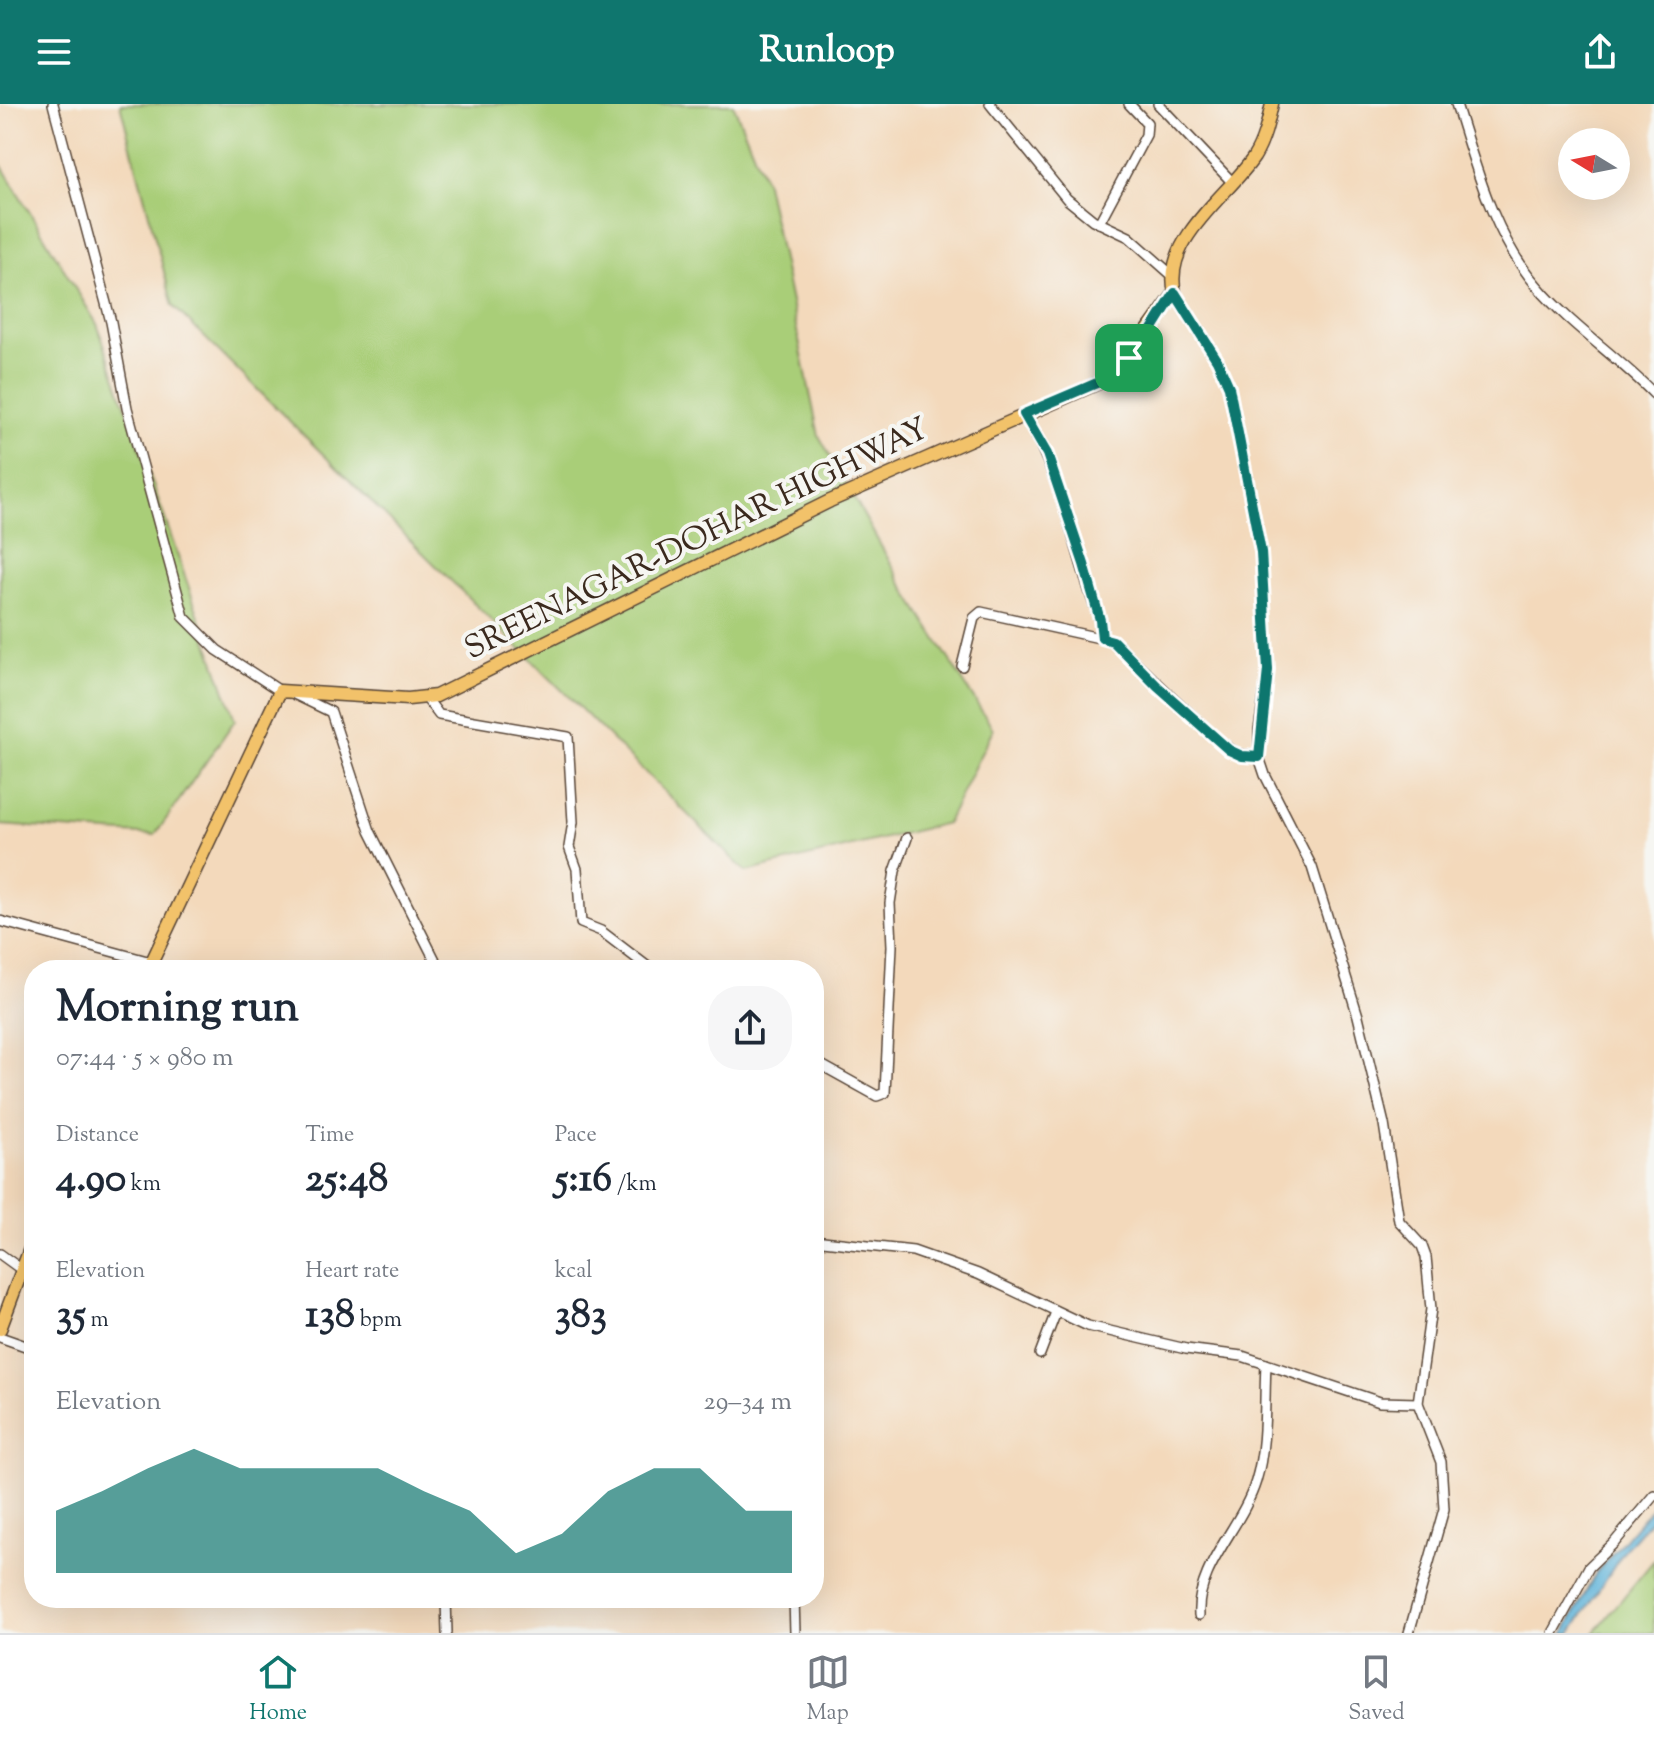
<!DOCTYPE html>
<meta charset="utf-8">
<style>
:root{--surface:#fff;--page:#f6f6f7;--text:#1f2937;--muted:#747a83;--line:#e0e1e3;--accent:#0f766e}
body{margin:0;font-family:"Sorts Mill Goudy",serif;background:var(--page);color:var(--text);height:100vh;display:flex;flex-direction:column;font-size:30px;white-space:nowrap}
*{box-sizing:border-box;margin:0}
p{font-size:26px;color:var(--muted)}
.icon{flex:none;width:44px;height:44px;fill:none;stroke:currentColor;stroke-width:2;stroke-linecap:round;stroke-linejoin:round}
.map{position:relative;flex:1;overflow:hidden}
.sheet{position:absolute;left:24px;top:856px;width:800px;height:648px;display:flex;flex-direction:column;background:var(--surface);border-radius:32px;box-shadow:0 8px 32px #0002}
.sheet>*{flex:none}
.needle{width:52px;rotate:280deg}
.tools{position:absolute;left:1558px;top:24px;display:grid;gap:16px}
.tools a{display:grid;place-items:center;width:72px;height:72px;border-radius:50%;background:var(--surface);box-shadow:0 8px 32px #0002;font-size:40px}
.pin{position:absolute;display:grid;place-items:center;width:68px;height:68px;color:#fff;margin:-34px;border-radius:16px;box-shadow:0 4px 12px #0006}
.round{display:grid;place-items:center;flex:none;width:84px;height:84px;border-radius:32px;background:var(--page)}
.head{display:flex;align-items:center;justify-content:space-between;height:136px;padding:0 32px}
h1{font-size:44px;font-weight:700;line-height:60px}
.figures{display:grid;grid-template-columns:repeat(3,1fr);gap:12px;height:136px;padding:8px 32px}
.figures div{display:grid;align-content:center}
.figures b{font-size:40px;font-weight:700}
.figures small{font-size:22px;font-weight:400}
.figures p{font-size:22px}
.chart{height:224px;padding:16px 32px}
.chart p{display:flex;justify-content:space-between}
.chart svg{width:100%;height:144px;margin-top:8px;fill:var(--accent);opacity:.7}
header{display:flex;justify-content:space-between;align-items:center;height:104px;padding:0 32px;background:var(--accent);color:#fff;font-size:36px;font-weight:700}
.dock{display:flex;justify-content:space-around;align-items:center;height:112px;border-top:2px solid var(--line);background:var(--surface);font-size:22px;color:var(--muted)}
.dock a{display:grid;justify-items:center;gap:4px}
.dock .current{color:var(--accent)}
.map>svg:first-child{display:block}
</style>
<header><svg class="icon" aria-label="menu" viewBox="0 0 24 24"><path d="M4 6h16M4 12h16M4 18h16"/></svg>Runloop<svg class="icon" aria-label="share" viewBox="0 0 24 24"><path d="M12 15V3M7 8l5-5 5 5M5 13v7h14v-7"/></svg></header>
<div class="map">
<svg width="1654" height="1529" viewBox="0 0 1654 1529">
<rect width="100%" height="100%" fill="#f6f6f2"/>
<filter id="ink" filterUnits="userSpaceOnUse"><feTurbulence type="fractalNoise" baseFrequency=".0125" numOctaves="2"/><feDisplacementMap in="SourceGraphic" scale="16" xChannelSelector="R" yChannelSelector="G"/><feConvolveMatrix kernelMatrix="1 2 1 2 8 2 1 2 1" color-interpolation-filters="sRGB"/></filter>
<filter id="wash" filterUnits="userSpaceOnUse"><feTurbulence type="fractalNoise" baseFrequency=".006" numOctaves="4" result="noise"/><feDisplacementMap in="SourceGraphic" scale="32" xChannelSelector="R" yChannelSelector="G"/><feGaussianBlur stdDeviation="1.8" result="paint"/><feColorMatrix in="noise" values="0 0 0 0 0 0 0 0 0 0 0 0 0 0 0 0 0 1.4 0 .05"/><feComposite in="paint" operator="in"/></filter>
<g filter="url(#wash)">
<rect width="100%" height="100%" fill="#f3d9bb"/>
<g fill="#a9ce78" stroke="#727c4b" stroke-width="2">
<path d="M 120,0 L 733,0 L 766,79 L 819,332 L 908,490 L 993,625 L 947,719 L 746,768 L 173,202 Z"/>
<path d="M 0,59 L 97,220 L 235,616 L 155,731 L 0,721 Z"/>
<path d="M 1654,1456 L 1654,1529 L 1594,1529 Z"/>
</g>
<path fill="#5db2d9" stroke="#4c6e7c" stroke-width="2" d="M 1654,1401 L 1654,1412 L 1626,1444 L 1571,1529 L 1564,1529 L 1596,1469 Z"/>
</g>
<g filter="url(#ink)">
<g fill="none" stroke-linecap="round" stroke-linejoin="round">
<g stroke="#574436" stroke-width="12">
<g id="minor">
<path d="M 53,0 L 111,218 L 127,304 L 184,513 L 217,546 L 280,587"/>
<path d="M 990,0 L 1067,95 L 1093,116 L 1129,133 L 1173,172"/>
<path d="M 1158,0 L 1233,79"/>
<path d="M 1456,0 C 1476,63 1493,131 1537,182 C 1571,222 1617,252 1654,290"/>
<path d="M 1099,119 L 1146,31 L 1147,19 L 1129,0"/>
<path d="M 1175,189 L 1217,256 L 1229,283 L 1261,448 L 1268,566 L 1259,626 L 1259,653 L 1265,671 L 1312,763 L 1358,912 L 1384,1020 L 1399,1117 L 1422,1142 L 1426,1153 L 1431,1205 L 1418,1299 L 1441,1358 L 1444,1405 L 1409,1529"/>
<path d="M 1024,310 C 1058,366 1071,430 1091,492 C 1096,507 1103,518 1102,534"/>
<path d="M 962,562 L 974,514 L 981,508 L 1113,537 L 1220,638 L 1238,650 L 1259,653"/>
<path d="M 294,590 L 331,608 L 370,727 L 440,866"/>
<path d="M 427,595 L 439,611 L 568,633 L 573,718 L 569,743 L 577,765 L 581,819 L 601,827 L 652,866"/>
<path d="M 0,817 L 151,858"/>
<path d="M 814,957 L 877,992 L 885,989 L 892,842 L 890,799 L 895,767 L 907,734"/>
<path d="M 814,1136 L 913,1147 L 978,1170 L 1088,1222 L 1186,1245 L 1242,1252 L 1380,1298 L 1418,1299"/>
<path d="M 0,1150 L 22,1166"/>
<path d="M 0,1233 L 34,1245"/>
<path d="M 1040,1250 L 1056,1208"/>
<path d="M 446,1494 L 447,1529"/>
<path d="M 794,1494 L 795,1529"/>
<path d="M 1199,1511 C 1196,1463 1242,1423 1256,1377 C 1267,1341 1264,1297 1266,1260"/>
<path d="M 1553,1529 L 1589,1463 L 1614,1439 L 1654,1391"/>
</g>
</g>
<g stroke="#574436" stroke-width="15">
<g id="major">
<path d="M 148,866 L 280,587 L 408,595 L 436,592 L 830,397 L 1103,277 L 1120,265 L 1175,189 C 1162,135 1228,92 1254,53 C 1264,37 1268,18 1272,0"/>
<path d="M 0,1225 L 34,1134"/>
</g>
</g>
<use href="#minor" stroke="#fff" stroke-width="9"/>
<use href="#major" stroke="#f2c26a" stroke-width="12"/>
</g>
</g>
<g fill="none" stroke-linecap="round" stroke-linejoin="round" filter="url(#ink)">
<g stroke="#fff" stroke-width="16">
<path id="route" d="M 1175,189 L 1217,256 L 1229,283 L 1261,448 L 1268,566 L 1259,653 L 1242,652 L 1229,646 L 1158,583 L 1113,537 L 1102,534 L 1100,516 L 1084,460 L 1047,350 L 1024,310 L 1111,273 L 1151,227 Z"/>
</g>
<use href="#route" stroke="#0f766e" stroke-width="10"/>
</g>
<g text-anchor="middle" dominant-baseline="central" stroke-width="8" stroke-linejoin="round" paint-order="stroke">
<g font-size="32" fill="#3b2a1e" stroke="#f6f6f2">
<text transform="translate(697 436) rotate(-26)">SREENAGAR-DOHAR HIGHWAY</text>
</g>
</g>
</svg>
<div class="tools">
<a><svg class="needle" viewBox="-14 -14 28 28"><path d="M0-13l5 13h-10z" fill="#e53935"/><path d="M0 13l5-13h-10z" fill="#747a83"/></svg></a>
</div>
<div class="pin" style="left:1129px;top:254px;background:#1e9e55"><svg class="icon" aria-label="arrive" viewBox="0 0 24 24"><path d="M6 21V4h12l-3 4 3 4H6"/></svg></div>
<section class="sheet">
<div class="head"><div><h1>Morning run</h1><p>07:44 · 5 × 980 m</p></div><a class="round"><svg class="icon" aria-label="share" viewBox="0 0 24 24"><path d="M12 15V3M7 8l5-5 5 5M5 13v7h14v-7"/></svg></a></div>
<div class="figures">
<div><p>Distance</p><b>4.90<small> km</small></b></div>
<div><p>Time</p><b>25:48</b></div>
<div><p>Pace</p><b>5:16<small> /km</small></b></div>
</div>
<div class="figures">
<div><p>Elevation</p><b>35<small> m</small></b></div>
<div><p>Heart rate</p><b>138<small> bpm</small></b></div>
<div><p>kcal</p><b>383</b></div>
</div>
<div class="chart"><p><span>Elevation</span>29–34 m</p>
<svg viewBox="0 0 160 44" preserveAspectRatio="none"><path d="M0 44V25L10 19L20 12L30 6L40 12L50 12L60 12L70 12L80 19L90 25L100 38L110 32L120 19L130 12L140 12L150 25L160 25V44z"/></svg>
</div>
</section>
</div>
<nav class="dock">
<a class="current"><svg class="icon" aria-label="home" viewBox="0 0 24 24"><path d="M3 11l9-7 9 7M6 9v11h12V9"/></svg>Home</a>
<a><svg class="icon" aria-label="map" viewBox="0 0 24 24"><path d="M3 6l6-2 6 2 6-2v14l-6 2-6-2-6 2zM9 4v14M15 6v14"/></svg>Map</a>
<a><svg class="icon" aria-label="saved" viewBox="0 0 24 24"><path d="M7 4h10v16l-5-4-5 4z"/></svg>Saved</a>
</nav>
